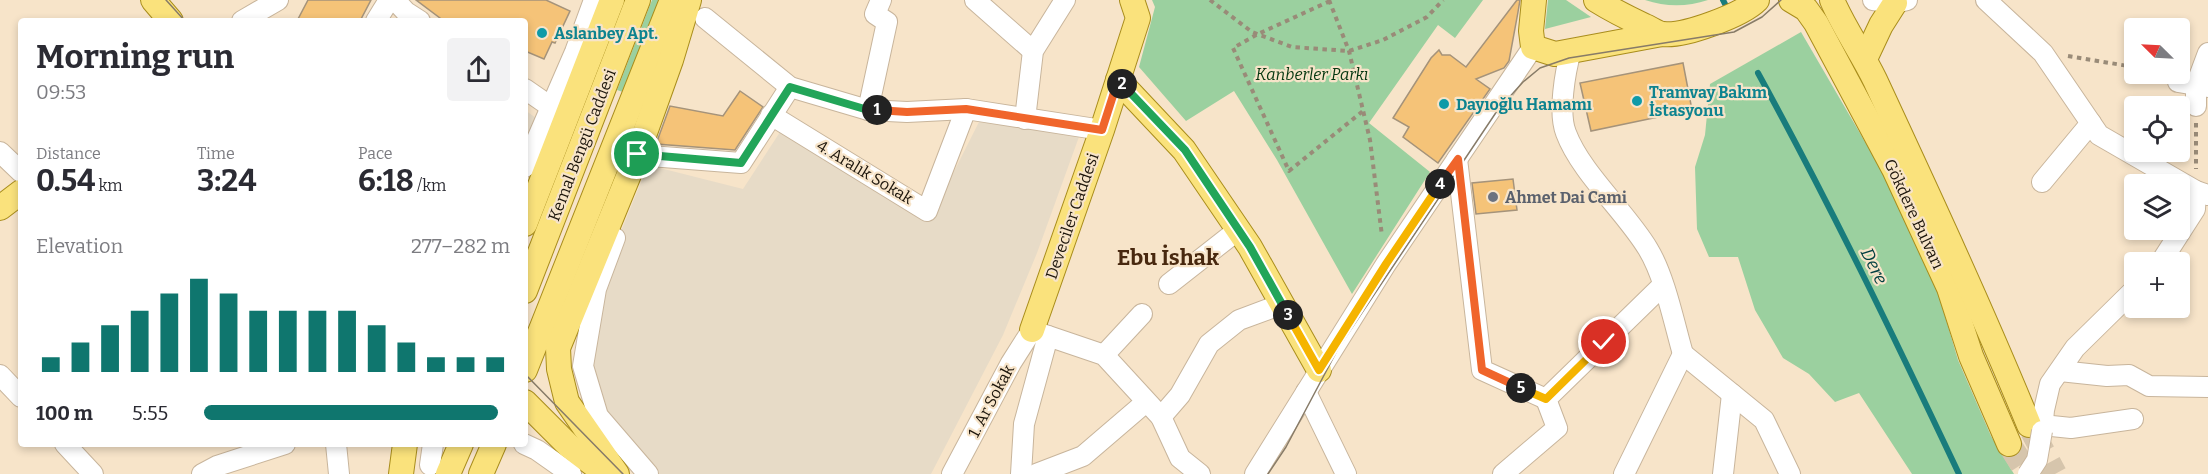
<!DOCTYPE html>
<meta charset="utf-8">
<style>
:root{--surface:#fff;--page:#f2f2f3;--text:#2b2b33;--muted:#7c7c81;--accent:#0f766e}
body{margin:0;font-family:Bitter,serif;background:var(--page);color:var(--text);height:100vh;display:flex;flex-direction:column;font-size:22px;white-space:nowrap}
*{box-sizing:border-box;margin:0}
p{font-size:20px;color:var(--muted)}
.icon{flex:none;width:33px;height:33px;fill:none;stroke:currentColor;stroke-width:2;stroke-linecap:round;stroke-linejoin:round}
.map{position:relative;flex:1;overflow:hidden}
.details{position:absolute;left:18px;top:18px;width:510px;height:429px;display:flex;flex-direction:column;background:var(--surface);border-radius:6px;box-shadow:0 3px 9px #0003}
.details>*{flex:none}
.needle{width:39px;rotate:294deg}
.fabs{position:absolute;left:2124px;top:18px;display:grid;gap:12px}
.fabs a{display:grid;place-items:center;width:66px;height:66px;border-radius:6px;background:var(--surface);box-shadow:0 3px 9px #0003;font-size:30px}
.pin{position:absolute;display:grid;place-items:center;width:51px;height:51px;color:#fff;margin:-26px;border:3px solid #fff;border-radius:50%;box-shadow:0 2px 6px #0007}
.km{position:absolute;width:30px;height:30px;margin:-15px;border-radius:50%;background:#222;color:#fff;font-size:16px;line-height:30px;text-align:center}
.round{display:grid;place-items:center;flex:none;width:63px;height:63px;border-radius:6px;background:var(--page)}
.headline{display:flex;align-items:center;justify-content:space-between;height:102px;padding:0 18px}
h1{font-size:33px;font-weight:700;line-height:45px}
.metrics{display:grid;grid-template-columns:repeat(3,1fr);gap:9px;height:102px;padding:6px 18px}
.metrics div{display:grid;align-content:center}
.metrics b{font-size:30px;font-weight:700}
.metrics small{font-size:16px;font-weight:400}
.metrics p{font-size:16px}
.chart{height:168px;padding:12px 18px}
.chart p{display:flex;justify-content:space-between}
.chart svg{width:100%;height:108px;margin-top:6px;stroke:var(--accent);stroke-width:6}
ul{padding:0 18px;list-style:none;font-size:20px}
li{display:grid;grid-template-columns:96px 72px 1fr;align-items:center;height:45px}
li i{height:15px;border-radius:8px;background:var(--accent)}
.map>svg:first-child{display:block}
</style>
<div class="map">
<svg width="2208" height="474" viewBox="0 0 2208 474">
<rect width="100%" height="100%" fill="#f7e4c9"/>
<g fill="#e7dbc7">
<path d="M 525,110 L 540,121 L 525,156 Z"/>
<path d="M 979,122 L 1080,134 L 1037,253 L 1003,335 L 931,474 L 653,474 L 601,413 L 585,371 L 615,246 L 648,165 L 743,189 L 782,129 L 930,219 Z"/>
</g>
<g fill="#9bd09f">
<path d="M 652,0 L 661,0 L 623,92 L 617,90 Z"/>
<path d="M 1152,0 L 1483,0 L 1455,38 L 1438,25 L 1369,123 L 1430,172 L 1352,294 L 1277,160 L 1234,91 L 1186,121 L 1139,67 L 1155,7 Z"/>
<path d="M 1548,0 L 1566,0 L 1591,17 L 1545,29 Z"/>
<path d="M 1645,0 L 1708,0 C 1687,7 1666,7 1645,0 Z"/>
<path d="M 1801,32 L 1903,207 L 1933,275 L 1958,360 L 1991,436 L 2014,474 L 1912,474 L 1859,393 L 1835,402 L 1809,374 L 1783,358 L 1755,310 L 1738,257 L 1709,257 L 1697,229 L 1695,167 L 1705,135 L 1710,84 Z"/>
</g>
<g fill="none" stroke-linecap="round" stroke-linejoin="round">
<g stroke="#197c7c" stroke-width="6">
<path d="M 1723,0 L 1726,6"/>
<path d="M 1758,73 C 1830,204 1895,339 1959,474"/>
</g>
</g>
<g fill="#f5c378" stroke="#a5937a" stroke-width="1.5">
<path d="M 308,0 L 371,0 L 360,21 L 297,21 Z"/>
<path d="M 416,0 L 546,0 L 570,11 L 555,43 L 552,42 L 544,59 L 525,51 L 525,21 L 444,21 Z"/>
<path d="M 1517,0 L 1520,0 L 1518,12 L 1509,61 L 1504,68 L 1476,79 L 1490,89 L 1438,163 L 1403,137 L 1409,127 L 1393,118 L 1431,58 L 1439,50 L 1442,55 L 1450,55 L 1466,67 Z"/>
<path d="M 1683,63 L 1692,110 L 1591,131 L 1580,83 Z"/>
<path d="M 740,91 L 763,107 L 735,150 L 656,144 L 670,106 L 723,116 Z"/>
<path d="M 1513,179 L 1517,210 L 1476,214 L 1472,183 Z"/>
</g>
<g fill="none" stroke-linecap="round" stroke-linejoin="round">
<g stroke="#d6c5ac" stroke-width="24" stroke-dasharray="24 12" stroke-linecap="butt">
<path d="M 2032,431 L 2055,474"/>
<path d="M 2009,444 L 2028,474"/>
</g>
<g stroke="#c8b59c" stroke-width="22">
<g id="minor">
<path d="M 395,0 L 406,12 L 420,21"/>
<path d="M 975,0 L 1033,51"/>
<path d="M 1873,0 L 1895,3 L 1907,0"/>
<path d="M 1986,0 L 2043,53 L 2099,135 L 2196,191 L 2208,195"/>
<path d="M 705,18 L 790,87 L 868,110 L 907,112 L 966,109 L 1102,130"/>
<path d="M 242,21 L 278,0"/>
<path d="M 376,21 L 389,0"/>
<path d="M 1571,51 C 1565,72 1558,113 1566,133 C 1581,173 1626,212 1648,249 C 1665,277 1674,323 1683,354"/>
<path d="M 2178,82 L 2208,87"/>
<path d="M 2196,85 L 2208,53"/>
<path d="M 525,89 L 551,107"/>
<path d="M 2196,106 L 2196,85 L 2208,78"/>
<path d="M 868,110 L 887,22 L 875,14 L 881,0"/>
<path d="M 771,115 L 927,211 L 966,109"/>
<path d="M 1025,119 L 1033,51 L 1065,0"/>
<path d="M 0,152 L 21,172"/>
<path d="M 637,155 L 741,163 L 790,87"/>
<path d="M 1457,159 L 1482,370 L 1546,399"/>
<path d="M 525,167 L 575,52 L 594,0"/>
<path d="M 2042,182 L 2091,123"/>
<path d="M 615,238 L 596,289 L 583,366 L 598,416 L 648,474"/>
<path d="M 2161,262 L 2195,209 L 2196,191"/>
<path d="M 1169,284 L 1238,230"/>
<path d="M 1048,336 L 1104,355 L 1161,417 L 1180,458 L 1200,474"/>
<path d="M 1683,354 L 1764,420 L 1790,474"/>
<path d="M 1104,355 L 1142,314"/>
<path d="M 2060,371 L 2107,376 L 2129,375 L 2149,386 L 2208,387"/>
<path d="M 0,375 L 21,397"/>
<path d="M 1306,392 L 1346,474"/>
<path d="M 1161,417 L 1180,395 L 1209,344 L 1239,320 L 1282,304"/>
<path d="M 2042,425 L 2071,428 L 2133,419"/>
<path d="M 2042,431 L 2044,410 L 2050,384 L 2075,348 L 2134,290"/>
<path d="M 65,444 L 93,474"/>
<path d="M 336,444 L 339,474"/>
<path d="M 524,444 L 537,450 L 571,474"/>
<path d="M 430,465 L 433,444"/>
<path d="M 202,474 L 217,466 L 285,444"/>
<path d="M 952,474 L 1011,363 L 1032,330 L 1048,336 L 1024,424 L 1021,474"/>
<path d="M 1036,474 L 1083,456 L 1146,402"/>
<path d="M 1255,474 L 1386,264 L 1533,47"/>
<path d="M 1503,474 L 1557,428 L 1546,399 L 1663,285"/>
<path d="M 1624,474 L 1683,354"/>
<path d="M 1723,474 L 1732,394"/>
</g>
</g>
<g stroke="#a98d1c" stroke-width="26">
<g id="major">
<path d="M 153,0 L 171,21"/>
<path d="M 1534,0 L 1531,31 L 1533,47 L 1555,54 L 1662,34"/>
<path d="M 1596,0 C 1612,10 1628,18 1645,26 C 1650,28 1657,33 1662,34 C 1684,37 1742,15 1757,0"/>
<path d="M 1791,0 L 1806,9 L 1816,23 L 1894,169 L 1949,288 L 1971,356 L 2009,444"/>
<path d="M 1832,0 C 1844,28 1862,53 1875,80 C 1928,194 1981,308 2029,425"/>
<path d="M 1865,59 L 1881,25 L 1895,3"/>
<path d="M 1118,80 L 1184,150 L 1250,247 L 1319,370"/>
<path d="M 0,208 L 21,192"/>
<path d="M 525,224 L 612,0"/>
<path d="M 525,291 L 638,0"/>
<path d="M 1032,330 L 1102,130 L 1138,18 L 1132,0"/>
<path d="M 525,370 L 672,0"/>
<path d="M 525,402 L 569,446 L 606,474"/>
<path d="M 401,474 L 405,444"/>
<path d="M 448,474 L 461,444"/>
<path d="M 481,474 L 494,444"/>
<path d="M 617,474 L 567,402 L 559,369 L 558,348 L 637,155 L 671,60 L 689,0"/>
</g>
</g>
<g stroke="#998b78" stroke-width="4" stroke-dasharray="4.5 4.5" stroke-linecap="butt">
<path d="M 1210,0 L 1252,32 L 1292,47 L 1349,51 L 1383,40 L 1427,17 L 1443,0"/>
<path d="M 1329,0 L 1349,51 L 1370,140 L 1382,236"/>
<path d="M 1330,1 L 1258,34 L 1233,48 L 1289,171 L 1363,111"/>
<path d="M 2068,56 L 2134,67"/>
<path d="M 2196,123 L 2196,169"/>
</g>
<use href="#minor" stroke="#fff" stroke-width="20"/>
<use href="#major" stroke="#fae27c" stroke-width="24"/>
<g stroke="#877b68" stroke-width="1.5">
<path d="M 166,0 L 185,21"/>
<path d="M 525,374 L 623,474"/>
<path d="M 1268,474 L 1286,447 L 1339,347 L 1497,111 L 1523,82 L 1540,68 L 1569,58 L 1734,32 L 1762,17 L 1781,0"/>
</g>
<g stroke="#c8b59c" stroke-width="22" stroke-linecap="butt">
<path id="minor-bridge" d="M 2028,474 L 2037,460 L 2042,431"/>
</g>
<use href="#minor-bridge" stroke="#fff" stroke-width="20"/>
</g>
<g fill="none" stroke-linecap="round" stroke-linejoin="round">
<g stroke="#fff" stroke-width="12">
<path id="split-1" d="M 637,154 L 741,163 L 790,87 L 868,110 L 877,110"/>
</g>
<g stroke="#fff" stroke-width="12">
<path id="split-2" d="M 877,110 L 907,112 L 966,109 L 1102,130 L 1118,80 L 1122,84"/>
</g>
<g stroke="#fff" stroke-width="12">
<path id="split-3" d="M 1122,84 L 1185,150 L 1250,247 L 1288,315"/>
</g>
<g stroke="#fff" stroke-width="12">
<path id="split-4" d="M 1288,315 L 1319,370 L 1386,264 L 1440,184"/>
</g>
<g stroke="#fff" stroke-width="12">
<path id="split-5" d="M 1440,184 L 1458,159 L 1482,370 L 1521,388"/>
</g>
<g stroke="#fff" stroke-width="12">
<path id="split-6" d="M 1521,388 L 1546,399 L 1604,342"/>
</g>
<use href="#split-1" stroke="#22a559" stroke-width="8"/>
<use href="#split-2" stroke="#f0652b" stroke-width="8"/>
<use href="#split-3" stroke="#22a559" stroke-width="8"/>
<use href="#split-4" stroke="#f5b400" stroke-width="8"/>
<use href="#split-5" stroke="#f0652b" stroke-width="8"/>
<use href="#split-6" stroke="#f5b400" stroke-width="8"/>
</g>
<g fill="#0f9aa8" stroke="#f7e4c9" stroke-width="2">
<circle cx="542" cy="33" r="6"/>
<circle cx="1637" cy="101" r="6"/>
<circle cx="1444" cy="104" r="6"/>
</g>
<circle fill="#6b7280" stroke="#f7e4c9" stroke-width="2" cx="1493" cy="197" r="6"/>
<g text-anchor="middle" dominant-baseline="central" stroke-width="4.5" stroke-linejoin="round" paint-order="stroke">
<g font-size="16" font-weight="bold" fill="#0d838f" stroke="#f7e4c9" text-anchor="start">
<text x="554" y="33">Aslanbey Apt.</text>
<text x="1649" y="92">Tramvay Bakım<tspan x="1649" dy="18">İstasyonu</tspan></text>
<text x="1456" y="104">Dayıoğlu Hamamı</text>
</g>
<g font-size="16" font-style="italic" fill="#053710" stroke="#f7e4c9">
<text x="1312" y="74">Kanberler Parkı</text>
</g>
<g font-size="16" fill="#1b140a" stroke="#f7e4c9">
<text transform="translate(582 145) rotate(-69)">Kemal Bengü Caddesi</text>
<text transform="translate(865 172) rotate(31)">4. Aralık Sokak</text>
<text transform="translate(1914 214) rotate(65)">Gökdere Bulvarı</text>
<text transform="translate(1072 216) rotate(-71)">Deveciler Caddesi</text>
<text transform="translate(991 401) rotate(-62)">1. Ar Sokak</text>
</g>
<g font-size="16" font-weight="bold" fill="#5b616d" stroke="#f7e4c9" text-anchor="start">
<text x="1505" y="197">Ahmet Dai Cami</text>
</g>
<g font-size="18" font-style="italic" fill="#034042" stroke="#f7e4c9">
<text transform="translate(1874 266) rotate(64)">Dere</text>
</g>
<g font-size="22" font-weight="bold" fill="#48280f" stroke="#f7e4c9">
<text x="1168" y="257">Ebu İshak</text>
</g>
</g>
</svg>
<div class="fabs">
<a><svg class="needle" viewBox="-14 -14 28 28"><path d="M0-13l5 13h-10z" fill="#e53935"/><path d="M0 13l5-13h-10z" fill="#7c7c81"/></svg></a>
<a><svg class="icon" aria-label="locate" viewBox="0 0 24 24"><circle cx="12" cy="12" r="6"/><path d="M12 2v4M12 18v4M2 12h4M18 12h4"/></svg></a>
<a><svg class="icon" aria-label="layers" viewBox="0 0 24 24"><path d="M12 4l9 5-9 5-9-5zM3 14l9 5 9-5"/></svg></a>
<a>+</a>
</div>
<div class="pin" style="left:637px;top:154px;background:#1e9e55"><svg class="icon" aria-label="arrive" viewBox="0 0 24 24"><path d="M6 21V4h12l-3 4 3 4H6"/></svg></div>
<div class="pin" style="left:1604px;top:342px;background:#d93025"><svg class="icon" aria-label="check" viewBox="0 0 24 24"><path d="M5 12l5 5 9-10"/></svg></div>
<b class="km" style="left:877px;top:110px">1</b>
<b class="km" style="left:1122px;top:84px">2</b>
<b class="km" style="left:1288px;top:315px">3</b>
<b class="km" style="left:1440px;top:184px">4</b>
<b class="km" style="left:1521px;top:388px">5</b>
<section class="details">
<div class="headline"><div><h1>Morning run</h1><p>09:53</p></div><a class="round"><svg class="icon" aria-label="share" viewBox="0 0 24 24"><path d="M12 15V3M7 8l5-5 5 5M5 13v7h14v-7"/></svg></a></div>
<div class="metrics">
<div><p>Distance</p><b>0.54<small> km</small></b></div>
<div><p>Time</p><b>3:24</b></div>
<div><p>Pace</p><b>6:18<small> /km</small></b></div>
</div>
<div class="chart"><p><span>Elevation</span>277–282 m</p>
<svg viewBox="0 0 160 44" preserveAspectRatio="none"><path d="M5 44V38M15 44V32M25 44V25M35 44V19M45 44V12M55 44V6M65 44V12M75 44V19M85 44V19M95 44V19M105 44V19M115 44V25M125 44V32M135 44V38M145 44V38M155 44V38"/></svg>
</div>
<ul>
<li><b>100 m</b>5:55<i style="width:96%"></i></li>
</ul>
</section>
</div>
